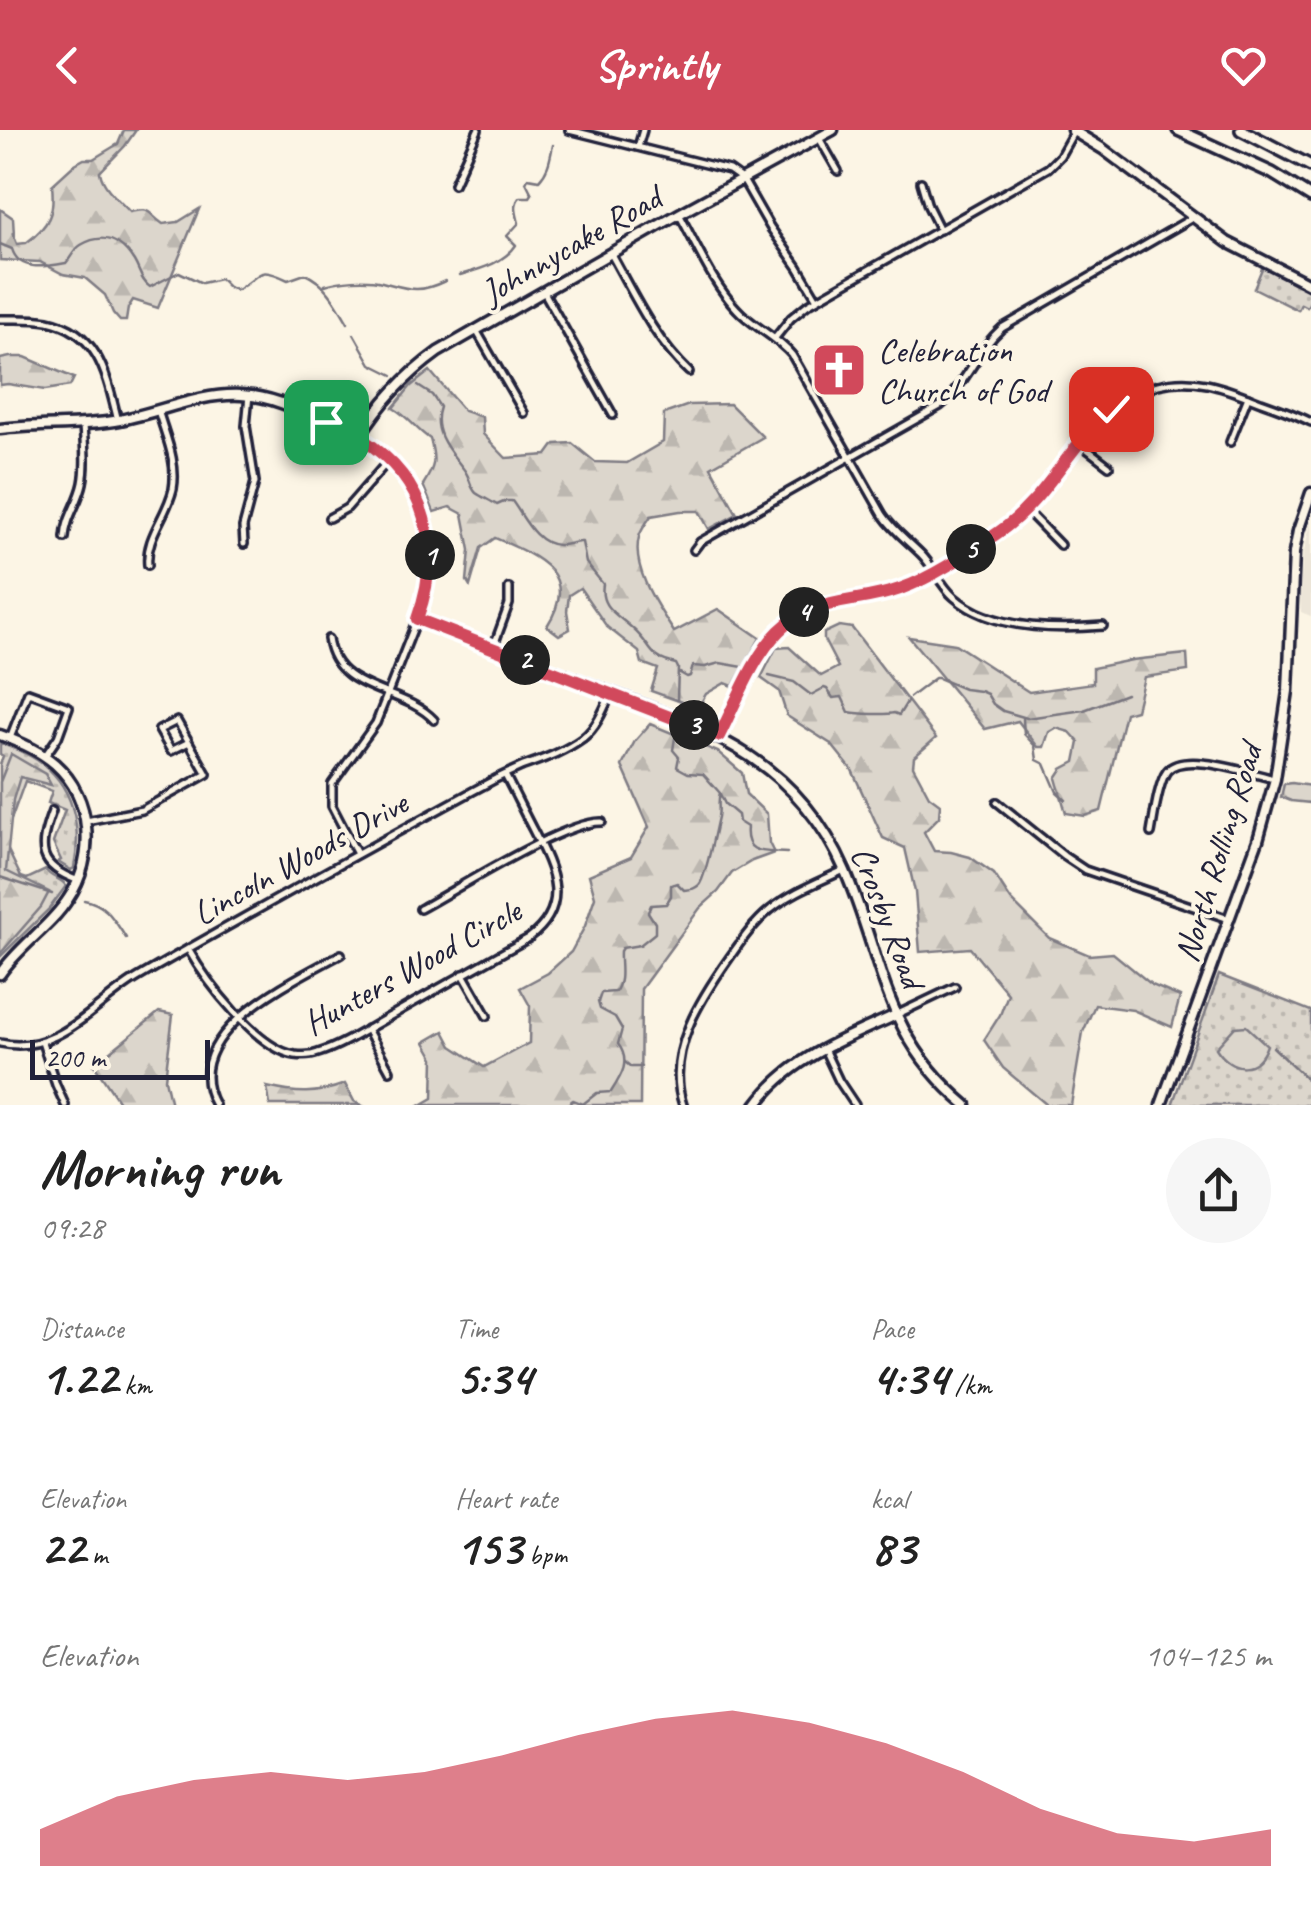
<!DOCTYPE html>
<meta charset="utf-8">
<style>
:root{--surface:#fff;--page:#f6f6f6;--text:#222;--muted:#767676;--accent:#d1495b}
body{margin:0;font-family:Caveat,sans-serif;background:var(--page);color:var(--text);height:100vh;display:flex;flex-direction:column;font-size:38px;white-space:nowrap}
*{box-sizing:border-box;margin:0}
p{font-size:32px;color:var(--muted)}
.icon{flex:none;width:55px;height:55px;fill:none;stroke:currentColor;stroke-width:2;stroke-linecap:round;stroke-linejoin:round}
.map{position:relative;height:975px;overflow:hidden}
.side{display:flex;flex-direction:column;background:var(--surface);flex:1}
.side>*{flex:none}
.scale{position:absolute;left:30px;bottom:25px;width:180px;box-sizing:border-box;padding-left:10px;border:5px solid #22223b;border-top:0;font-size:28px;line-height:35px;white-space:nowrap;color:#22223b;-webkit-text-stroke:8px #fcf5e5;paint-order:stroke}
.pin{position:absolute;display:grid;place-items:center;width:85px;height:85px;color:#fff;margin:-42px;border-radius:20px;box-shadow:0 5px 15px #0006}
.km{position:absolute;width:50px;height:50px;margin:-25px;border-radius:50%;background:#222;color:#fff;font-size:28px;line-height:50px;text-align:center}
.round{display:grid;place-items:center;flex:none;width:105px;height:105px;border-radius:52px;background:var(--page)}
.overview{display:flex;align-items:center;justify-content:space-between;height:170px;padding:0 40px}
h1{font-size:55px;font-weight:800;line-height:75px}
.figures{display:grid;grid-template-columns:repeat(3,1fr);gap:15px;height:170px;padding:10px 40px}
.figures div{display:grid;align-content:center}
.figures b{font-size:50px;font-weight:800}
.figures small{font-size:28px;font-weight:400}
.figures p{font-size:28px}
.chart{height:280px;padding:20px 40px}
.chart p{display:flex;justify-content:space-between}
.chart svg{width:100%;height:180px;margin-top:10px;fill:var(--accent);opacity:.7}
header{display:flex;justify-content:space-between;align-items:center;height:130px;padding:0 40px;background:var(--accent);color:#fff;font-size:45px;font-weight:800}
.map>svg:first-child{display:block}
</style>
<header><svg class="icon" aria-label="back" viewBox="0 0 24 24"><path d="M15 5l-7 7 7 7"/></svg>Sprintly<svg class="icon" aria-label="heart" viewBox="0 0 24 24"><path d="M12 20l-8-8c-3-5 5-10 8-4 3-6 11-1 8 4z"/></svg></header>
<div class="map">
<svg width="1311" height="975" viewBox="0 0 1311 975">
<defs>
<pattern id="green-dots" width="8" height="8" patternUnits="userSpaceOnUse" patternTransform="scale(2.5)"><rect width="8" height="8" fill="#dcd6cc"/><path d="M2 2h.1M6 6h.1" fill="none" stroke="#bcb7b0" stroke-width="1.8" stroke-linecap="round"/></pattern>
<pattern id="forest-firs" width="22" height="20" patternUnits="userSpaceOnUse" patternTransform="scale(2.5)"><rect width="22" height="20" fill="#dcd6cc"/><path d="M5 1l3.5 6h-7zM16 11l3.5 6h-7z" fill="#bcb7b0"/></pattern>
</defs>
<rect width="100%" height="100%" fill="#fcf5e5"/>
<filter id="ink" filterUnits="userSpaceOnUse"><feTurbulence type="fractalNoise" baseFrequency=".01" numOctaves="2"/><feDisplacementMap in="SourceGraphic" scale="20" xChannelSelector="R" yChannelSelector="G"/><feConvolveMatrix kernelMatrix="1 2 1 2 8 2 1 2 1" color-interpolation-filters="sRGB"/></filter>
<g filter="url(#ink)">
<path fill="#ece5d8" d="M 1311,392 L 1311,486 L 1301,482 L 1300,461 L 1303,426 Z"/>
<g fill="url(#green-dots)" stroke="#7f7c84" stroke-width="2.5">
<path d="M 1263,136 L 1311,159 L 1311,170 L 1307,177 L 1301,174 L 1298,180 L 1254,158 Z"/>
<path d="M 0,613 C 12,618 26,622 37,630 C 74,654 82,698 74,738 L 71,740 L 58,732 L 61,730 L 53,713 L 65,680 L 48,673 L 52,661 L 25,651 L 8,698 L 6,716 L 21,747 L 27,749 L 46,740 C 51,749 62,748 66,756 L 49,779 L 0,827 L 0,635 L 3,626 L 0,624 Z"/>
<path d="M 1219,845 L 1311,881 L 1311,975 L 1172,975 Z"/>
</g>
<g fill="url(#forest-firs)" stroke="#7f7c84" stroke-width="2.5">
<path d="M 124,0 L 136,0 L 125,16 L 100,42 C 103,58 119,70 130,82 C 152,77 147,83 163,94 L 178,92 L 199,79 L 158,178 L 133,170 L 128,178 L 126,191 L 120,191 L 113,183 L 105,165 L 85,148 L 63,144 L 40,132 L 0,130 L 0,79 L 13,88 L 14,106 L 17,114 L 26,113 C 49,96 55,83 52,55 L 75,34 L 84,29 L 93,29 L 118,14 Z"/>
<path d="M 10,227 L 25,227 L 74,248 L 70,256 L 45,260 L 8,254 L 0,255 L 0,229 Z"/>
<path d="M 430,241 L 464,281 L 482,287 L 483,304 L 506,328 L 547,325 L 555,314 L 572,313 L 595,332 L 627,333 L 663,312 L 664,284 L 689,275 L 730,274 L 763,307 L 711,337 L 737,384 L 709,399 L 699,381 L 680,381 L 651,386 C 646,393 641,400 639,407 C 631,439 658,477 674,502 L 718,479 L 760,508 L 733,556 L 725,553 L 706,564 L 698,578 L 651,561 L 658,539 L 642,533 L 639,522 L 607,497 L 580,458 L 569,465 L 567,481 L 570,499 L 559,505 L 547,496 C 581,443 537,426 495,408 L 481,418 L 470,456 L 467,451 L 470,420 L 463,384 L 450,377 L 434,382 L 423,355 C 435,336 436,331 430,309 C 415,299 409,287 393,278 L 411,256 Z"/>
<path d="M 839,496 L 852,498 L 936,608 L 914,627 L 913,636 L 929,666 L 940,674 L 939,687 L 924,702 L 934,721 L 951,722 L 970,727 L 994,744 L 1011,770 L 1049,808 L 1089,825 L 1113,823 L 1152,855 L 1180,867 L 1172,897 L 1133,880 L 1095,875 L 1083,902 L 1071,975 L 1047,975 L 1003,938 L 984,910 L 1000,885 L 1008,864 L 970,818 L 920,822 L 915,762 L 905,718 L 883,708 L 852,640 L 831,614 L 787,586 L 779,561 L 761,548 L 776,518 L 789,517 L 821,546 L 838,537 L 824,510 L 824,503 Z"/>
<path d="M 909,507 L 955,514 L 1029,562 L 1093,553 L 1093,538 L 1132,530 L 1187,524 L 1188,541 L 1144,547 L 1136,580 L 1125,583 L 1101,681 L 1085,686 L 1066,683 L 1056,648 L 1062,639 L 1075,632 L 1079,612 L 1070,602 L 1056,598 L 1049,602 L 1044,617 L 1038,617 L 1018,591 L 985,599 Z"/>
<path d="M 650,594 L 718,622 L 742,643 L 746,664 L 767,684 L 769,713 L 774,723 L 752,731 L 732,743 L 718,762 L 700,778 L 641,859 L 640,975 L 421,975 L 433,968 L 434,928 L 425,912 L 444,901 L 452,916 L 484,937 L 529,913 L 530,876 L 520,858 L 548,843 L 571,822 L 585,796 L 595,767 L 589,745 L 631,727 L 649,697 L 622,636 L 635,611 Z"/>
<path d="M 11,624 L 45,644 L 51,655 L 20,647 L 13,670 L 6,741 L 49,762 L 41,777 L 0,824 L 0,652 Z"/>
<path d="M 1292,653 L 1311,656 L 1311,673 L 1291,671 L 1281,667 L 1284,654 Z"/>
<path d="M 159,882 L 173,885 L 165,949 L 171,975 L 121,975 L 94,935 Z"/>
<path d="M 345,954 L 354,971 L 361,975 L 270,975 L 267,957 C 297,964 315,965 345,954 Z"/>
</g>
<path fill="#dcd6cc" stroke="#7f7c84" stroke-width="2.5" d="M 1246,896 L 1267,915 C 1257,944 1231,942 1216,918 L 1235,897 Z"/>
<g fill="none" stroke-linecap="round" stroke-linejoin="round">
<g stroke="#78757e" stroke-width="2.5">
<path d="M 0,114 L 12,119 C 19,142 45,137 66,133 C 71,128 74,119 81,115 C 103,102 121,110 134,131 C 140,141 141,151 150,157 L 179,142 L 202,153 L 220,149 L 228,157 L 237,160 C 263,145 256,135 288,150 L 305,144 C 326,153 337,174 348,193"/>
<path d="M 460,145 C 480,139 504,133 516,115 L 507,106 L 519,93 C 517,85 513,74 520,67 L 530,67 L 532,64 L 526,52 L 528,48 L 539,50 C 549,40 550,28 553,15"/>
<path d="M 325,155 C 341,150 366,148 382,152 C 409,159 418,164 445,151"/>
<path d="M 354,204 L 371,234 L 393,245"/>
<path d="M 418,256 L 432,265 L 440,277 C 431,303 451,322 465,341 C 470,348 470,357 476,363 C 482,367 491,371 497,375 L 506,371 L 512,371 C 524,387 535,414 558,415 C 567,416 574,411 582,412 L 586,433 L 603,454 C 599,479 618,484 633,499 C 653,516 647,528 676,534 L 678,538 L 677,570"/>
<path d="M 680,543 L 687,547 L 690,546 L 693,536 L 705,537 L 720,533 L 743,537"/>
<path d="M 769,546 L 794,552 L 811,565 L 824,558 L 827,559 L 833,568 L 842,567 L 849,582 C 859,584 886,585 894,583 L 899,585 L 907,572"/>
<path d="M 910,567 L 935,548 L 938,548 L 964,559 L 980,561 L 987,564 L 993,574 L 1003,581 L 1027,588 L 1084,580 L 1126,564"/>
<path d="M 1023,589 L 1024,604 L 1035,616 L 1037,630 L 1045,634 L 1057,662 L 1066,670"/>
<path d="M 720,664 L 725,674 L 738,685 L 739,692 L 747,697 C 744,726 765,721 787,723"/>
<path d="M 0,747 L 52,764"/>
<path d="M 84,770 C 107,774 114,790 126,808"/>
<path d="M 1273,917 L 1311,953"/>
<path d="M 625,932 L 631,937 L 641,937"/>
<path d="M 567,975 L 573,970 L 583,974 L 597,963 L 611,962 C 622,945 631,931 618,914 L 622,899 L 615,887 L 600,879 L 598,872 L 601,863 L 615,862 C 624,850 619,835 620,821 L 622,818 L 640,815 L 655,803 L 655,793 L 648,782 L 651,775 L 666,774 L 671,766 L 671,755 L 677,753 L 684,760 C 691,759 693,760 699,755 C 706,748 715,699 718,687 C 720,678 717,672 720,663 L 703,644 L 688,643 L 677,637 L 679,627 L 673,620 L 675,608"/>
</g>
<g stroke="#22223b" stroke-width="12">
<g id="street">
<path d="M 569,0 L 729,40 L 743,50 L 770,97 L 798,137 L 817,169"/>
<path d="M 819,8 L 838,41"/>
<path d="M 638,17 L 643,0"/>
<path d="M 921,52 L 928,76 L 940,100"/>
<path d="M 454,54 L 478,0"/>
<path d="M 679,84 C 697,116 712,153 737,179 C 753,197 776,206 792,225 L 883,385 C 894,401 908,411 921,424 C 934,437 940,455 954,467 C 991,500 1057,500 1103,496"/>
<path d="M 611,124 C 634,165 654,209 689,242"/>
<path d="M 544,162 L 613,285"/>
<path d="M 0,189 C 16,189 33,188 48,191 C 100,202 107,248 118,291"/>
<path d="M 476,200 L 524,283"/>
<path d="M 775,208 L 791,188 L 807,175 L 1048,38 L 1060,26 L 1074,1"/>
<path d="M 1078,312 L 1109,336"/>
<path d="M 1230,312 L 1248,267"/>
<path d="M 1027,381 L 1060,415"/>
<path d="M 329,388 L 347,378 L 389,330"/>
<path d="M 65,408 C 66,387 79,373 83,353 C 87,334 84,314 83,295"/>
<path d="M 244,414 L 243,397 L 255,352 L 246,296 L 249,265"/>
<path d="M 694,420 L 700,412 L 940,276 C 966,255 977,220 1002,198 L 1192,88"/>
<path d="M 148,435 C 145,407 167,386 173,359 C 178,332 165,305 158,280"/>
<path d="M 328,509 C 336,564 404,557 434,590"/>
<path d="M 493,518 L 509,474 L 509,458"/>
<path d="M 719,606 C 738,570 757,515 790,490 C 822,467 864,472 900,459 C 932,447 983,415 1011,393 C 1068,350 1080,276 1158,255 C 1195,245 1227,259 1261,272 C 1278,278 1295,284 1311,292"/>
<path d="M 10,608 L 28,562 L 69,577 L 58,607 L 45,626"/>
<path d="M 997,672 L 1064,726 L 1085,740 L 1229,789"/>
<path d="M 52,681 C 38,719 37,736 79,751"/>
<path d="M 86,691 L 142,680 L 207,644 L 177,591 L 159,600 L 171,621 L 189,612"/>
<path d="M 1151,703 C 1154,687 1158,653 1167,641 C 1184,620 1251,644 1275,649"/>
<path d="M 357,724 L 332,676 L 332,654 L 376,593 L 417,489"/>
<path d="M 420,779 C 459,758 564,691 602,692"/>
<path d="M 188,819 C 206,851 257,919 295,925 C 303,926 311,926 318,923 C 344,915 370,897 394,884 C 439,858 484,833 529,808 C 571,776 554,741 534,702 C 524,683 515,664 505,645"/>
<path d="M 463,844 L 487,886"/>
<path d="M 898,884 L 955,857"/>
<path d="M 367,899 L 390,941"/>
<path d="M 42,912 L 56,955 L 65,975"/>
<path d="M 0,913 C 59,926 94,873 139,847 C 250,783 361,722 473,661 C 489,652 505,644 521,637 C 543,629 564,622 583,608 C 597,597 604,579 611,563"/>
<path d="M 824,919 L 839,951 L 855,975"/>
<path d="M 215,975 C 175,904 294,850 341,824"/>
<path d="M 683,975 C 665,922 701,868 730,827 C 742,810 754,793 770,780 C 792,762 819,752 844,740"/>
</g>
</g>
<g stroke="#22223b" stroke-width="15">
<g id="secondary">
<path d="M 1072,0 L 1103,19 L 1227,112 L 1311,155"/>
<path d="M 0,299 C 38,294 76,297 114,291 C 157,284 197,263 241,265 C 270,266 295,278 321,290 C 334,296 349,301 362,309 C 428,351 443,418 417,489 C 477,512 536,535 596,557 C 703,598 795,626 845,741 C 884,832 883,906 966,975"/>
<path d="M 359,307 C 380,273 406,245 438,222 L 679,84 L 833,0"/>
<path d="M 0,605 C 20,612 39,620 55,634 C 93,668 96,728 68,769 C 50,797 19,816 0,844"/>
<path d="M 756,975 C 790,928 844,909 896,885"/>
</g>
</g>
<g stroke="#22223b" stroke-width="15">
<path id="primary" d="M 1161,975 L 1258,710 L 1275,649 L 1288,561 L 1294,423 L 1298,401 L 1311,363"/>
</g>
<g stroke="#22223b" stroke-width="16">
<g id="highway">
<path d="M 1178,0 L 1272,43 L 1311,67"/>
<path d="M 1241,0 L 1311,36"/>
</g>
</g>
<use href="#street" stroke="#fcf5e5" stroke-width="5"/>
<use href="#secondary" stroke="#fcf5e5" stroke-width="8"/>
<use href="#primary" stroke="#fcf5e5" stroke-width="8"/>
<use href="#highway" stroke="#fcf5e5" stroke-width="9"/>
</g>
</g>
<g fill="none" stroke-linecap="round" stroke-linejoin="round" filter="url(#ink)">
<g stroke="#fff" stroke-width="20">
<path id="route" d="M 326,292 C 338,297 351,302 362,309 C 428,351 443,418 417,489 L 719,606 C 736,573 753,527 779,501 C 812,467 858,474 900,459 C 934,447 968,423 999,402 C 1046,370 1068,316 1111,279"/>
</g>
<use href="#route" stroke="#d1495b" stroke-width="12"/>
</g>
<defs>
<g id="church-square" transform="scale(2.875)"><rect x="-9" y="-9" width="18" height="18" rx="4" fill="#d1495b" stroke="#fcf5e5"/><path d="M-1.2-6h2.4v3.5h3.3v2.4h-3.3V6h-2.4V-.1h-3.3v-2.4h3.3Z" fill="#fff"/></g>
</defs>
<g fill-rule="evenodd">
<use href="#church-square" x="839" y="240"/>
</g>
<g text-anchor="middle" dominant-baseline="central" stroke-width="8" stroke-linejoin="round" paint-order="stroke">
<g font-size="35" fill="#22223b" stroke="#fcf5e5">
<text transform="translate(571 115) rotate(-30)">Johnnycake Road</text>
<text transform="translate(1218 723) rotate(-73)">North Rolling Road</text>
<text transform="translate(300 728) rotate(-29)">Lincoln Woods Drive</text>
<text transform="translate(888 787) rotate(69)">Crosby Road</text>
<text transform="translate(412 837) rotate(-29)">Hunters Wood Circle</text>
</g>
<g font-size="35" fill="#22223b" stroke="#fcf5e5" text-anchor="start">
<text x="878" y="220">Celebration<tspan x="878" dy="40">Church of God</tspan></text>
</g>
</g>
</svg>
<div class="scale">200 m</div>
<div class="pin" style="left:326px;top:292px;background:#1e9e55"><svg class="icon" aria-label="arrive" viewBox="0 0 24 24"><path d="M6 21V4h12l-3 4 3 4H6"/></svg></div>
<div class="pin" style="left:1111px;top:279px;background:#d93025"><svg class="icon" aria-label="check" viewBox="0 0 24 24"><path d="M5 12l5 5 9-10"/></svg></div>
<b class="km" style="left:430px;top:425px">1</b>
<b class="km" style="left:525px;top:530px">2</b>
<b class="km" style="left:694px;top:595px">3</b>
<b class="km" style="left:804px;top:482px">4</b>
<b class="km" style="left:971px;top:419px">5</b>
</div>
<section class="side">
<div class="overview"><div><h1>Morning run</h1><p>09:28</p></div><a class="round"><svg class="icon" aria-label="share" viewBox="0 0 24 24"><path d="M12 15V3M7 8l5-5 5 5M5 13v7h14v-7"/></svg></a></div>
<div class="figures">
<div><p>Distance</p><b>1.22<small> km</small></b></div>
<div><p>Time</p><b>5:34</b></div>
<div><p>Pace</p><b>4:34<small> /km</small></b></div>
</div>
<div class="figures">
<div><p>Elevation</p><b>22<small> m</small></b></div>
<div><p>Heart rate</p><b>153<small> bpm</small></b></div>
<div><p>kcal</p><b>83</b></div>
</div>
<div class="chart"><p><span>Elevation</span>104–125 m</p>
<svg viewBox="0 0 160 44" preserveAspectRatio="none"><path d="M0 44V35L10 27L20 23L30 21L40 23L50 21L60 17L70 12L80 8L90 6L100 9L110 14L120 21L130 30L140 36L150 38L160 35V44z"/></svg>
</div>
</section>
